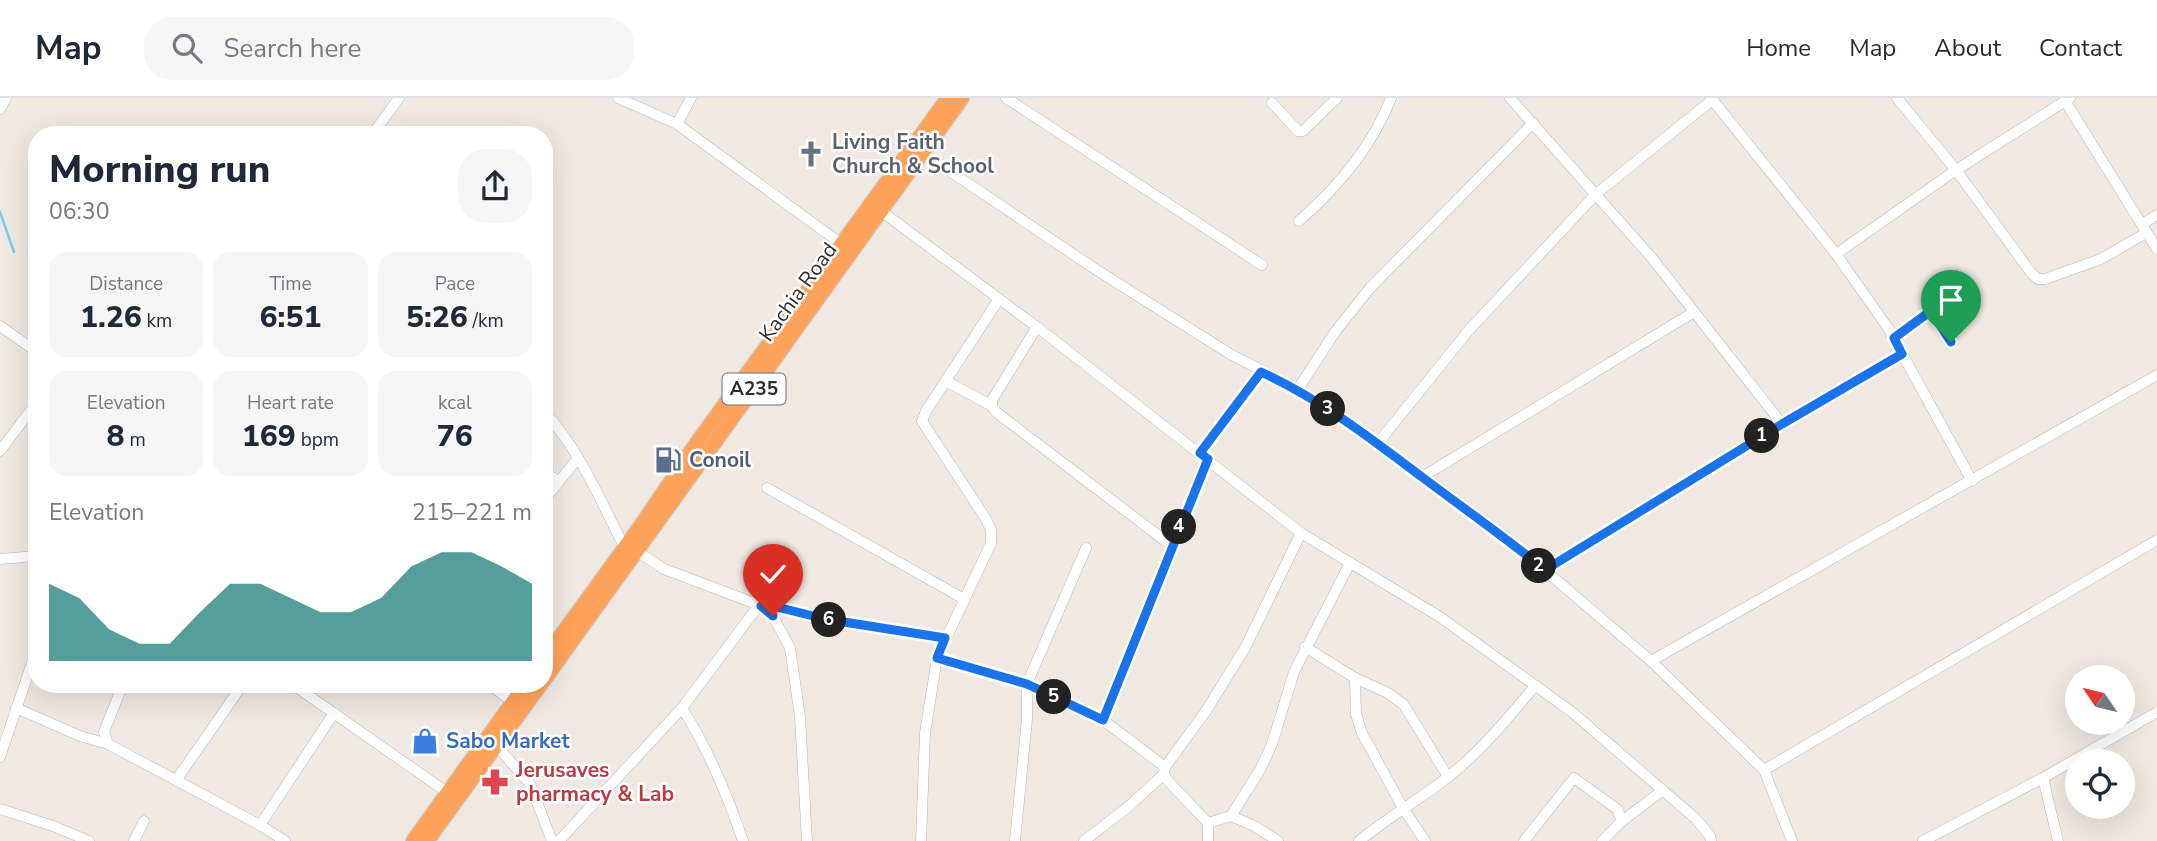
<!DOCTYPE html>
<meta charset="utf-8">
<style>
:root{--surface:#fff;--page:#f6f6f7;--text:#1f2937;--muted:#747a83;--line:#e0e1e3;--accent:#0f766e}
body{margin:0;font-family:"Nunito Sans",sans-serif;background:var(--page);color:var(--text);height:100vh;display:flex;flex-direction:column;font-size:26px;white-space:nowrap}
*{box-sizing:border-box;margin:0}
p{font-size:23px;color:var(--muted)}
.icon{flex:none;width:38px;height:38px;fill:none;stroke:currentColor;stroke-width:2;stroke-linecap:round;stroke-linejoin:round}
.map{position:relative;flex:1;overflow:hidden}
.panel{position:absolute;left:28px;top:28px;width:525px;height:567px;display:flex;flex-direction:column;background:var(--surface);border-radius:28px;box-shadow:0 7px 28px #0002}
.panel>*{flex:none}
.needle{width:46px;rotate:305deg}
.fabs{position:absolute;left:2065px;top:567px;display:grid;gap:14px}
.fabs a{display:grid;place-items:center;width:70px;height:70px;border-radius:50%;background:var(--surface);box-shadow:0 7px 28px #0002;font-size:35px}
.pin{position:absolute;display:grid;place-items:center;width:60px;height:60px;color:#fff;margin:-72px -30px;border-radius:50% 50% 50% 0;rotate:-45deg;box-shadow:0 0 7px #0007}
.pin .icon{rotate:45deg}
.km{position:absolute;width:35px;height:35px;margin:-18px;border-radius:50%;background:#222;color:#fff;font-size:19px;line-height:35px;text-align:center}
.round{display:grid;place-items:center;flex:none;width:74px;height:74px;border-radius:28px;background:var(--page)}
.summary{display:flex;align-items:center;justify-content:space-between;height:119px;padding:0 21px}
h1{font-size:38px;font-weight:800;line-height:52px}
.figures{display:grid;grid-template-columns:repeat(3,1fr);gap:10px;height:119px;padding:7px 21px}
.figures div{display:grid;align-content:center;border-radius:18px;background:var(--page);text-align:center}
.figures b{font-size:30px;font-weight:800}
.figures small{font-size:19px;font-weight:400}
.figures p{font-size:19px}
.chart{height:196px;padding:14px 21px}
.chart p{display:flex;justify-content:space-between}
.chart svg{width:100%;height:126px;margin-top:7px;fill:var(--accent);opacity:.7}
header{display:flex;align-items:center;gap:42px;box-sizing:border-box;height:98px;padding:0 35px;background:var(--surface);border-bottom:2px solid var(--line)}
header strong{font-size:33px}
nav{display:flex;gap:38px;margin-inline-start:auto;font-size:24px}
.search{width:490px;height:63px;background:var(--page);display:flex;align-items:center;gap:18px;box-sizing:border-box;padding:0 24px;border-radius:28px;color:var(--muted);font-size:26px}
.map>svg:first-child{display:block}
</style>
<header>
<strong>Map</strong>
<div class="search"><svg class="icon" aria-label="search" viewBox="0 0 24 24"><circle cx="10" cy="10" r="6"/><path d="M15 15l6 6"/></svg>Search here</div>
<nav><a>Home</a><a>Map</a><a>About</a><a>Contact</a></nav>
</header>
<div class="map">
<svg width="2157" height="743" viewBox="0 0 2157 743">
<rect width="100%" height="100%" fill="#efe9e1"/>
<g fill="none" stroke-linecap="round" stroke-linejoin="round">
<path stroke="#75cff0" stroke-width="2.5" d="M 0,114 L 14,154"/>
<g stroke="#b4b7c1" stroke-width="11">
<g id="minor">
<path d="M 618,0 L 677,26 L 843,147"/>
<path d="M 1006,0 L 1262,167"/>
<path d="M 1510,0 L 1652,160 L 1782,326"/>
<path d="M 1711,0 L 1836,156 L 1888,230 L 1972,383"/>
<path d="M 1897,0 L 1956,72 L 2032,176 L 2038,181 L 2045,181 L 2101,161 L 2146,135"/>
<path d="M 2065,3 L 2157,151"/>
<path d="M 1272,5 L 1298,33 L 1303,33 L 1337,0"/>
<path d="M 0,11 L 6,0"/>
<path d="M 677,26 L 691,0"/>
<path d="M 372,37 L 399,0"/>
<path d="M 923,55 L 1092,169 L 1230,256 L 1298,291 L 1378,345 L 1506,439 L 1651,563 L 1764,672 L 1792,743"/>
<path d="M 881,113 L 1037,229 L 1301,435 L 1440,519 L 1572,614 L 1696,721 L 1710,738 L 1711,743"/>
<path d="M 1299,123 C 1338,89 1372,49 1391,0"/>
<path d="M 2142,126 L 2157,117"/>
<path d="M 1836,156 L 1956,72 L 2070,0"/>
<path d="M 0,228 L 37,254"/>
<path d="M 1037,229 L 992,302 L 992,308 L 996,314 L 1172,448"/>
<path d="M 1893,240 L 1931,215 L 1951,244"/>
<path d="M 946,283 L 992,308"/>
<path d="M 1298,291 L 1335,234 L 1370,190 L 1533,25"/>
<path d="M 544,314 C 580,351 601,405 625,450"/>
<path d="M 1378,345 L 1469,232 L 1596,96 L 1712,2"/>
<path d="M 0,353 L 37,304"/>
<path d="M 1200,355 L 1261,274"/>
<path d="M 544,374 L 559,384"/>
<path d="M 1422,379 L 1694,214"/>
<path d="M 767,390 L 964,501"/>
<path d="M 544,402 L 578,360"/>
<path d="M 638,454 L 664,471 L 762,508 L 773,508 L 825,521 L 945,540"/>
<path d="M 0,461 L 37,458"/>
<path d="M 1545,473 L 1782,326 L 1902,256"/>
<path d="M 1305,549 L 1355,580 L 1388,595 L 1404,607 L 1448,679"/>
<path d="M 937,560 L 1027,586 L 1103,622 L 1165,669"/>
<path d="M 1651,563 L 2157,277"/>
<path d="M 1355,580 L 1356,616 L 1362,635 L 1403,710 L 1425,743"/>
<path d="M 123,586 L 104,634 L 108,646 L 260,727 L 285,743"/>
<path d="M 292,586 L 448,695"/>
<path d="M 489,586 L 513,604"/>
<path d="M 16,610 L 80,638 L 108,646"/>
<path d="M 682,610 C 709,652 727,696 743,743"/>
<path d="M 1103,622 L 1208,361"/>
<path d="M 496,647 L 530,686 L 552,743"/>
<path d="M 0,659 L 37,550"/>
<path d="M 1764,672 L 2157,442"/>
<path d="M 2043,680 L 2058,743"/>
<path d="M 177,681 L 243,586"/>
<path d="M 0,711 L 53,728 L 89,743"/>
<path d="M 1231,718 L 1260,672 L 1272,646 L 1294,574 L 1350,465"/>
<path d="M 1208,725 L 1231,718 L 1254,728 L 1278,743"/>
<path d="M 260,727 L 334,615"/>
<path d="M 134,743 L 144,723"/>
<path d="M 559,743 L 682,610 L 753,515 L 762,508 L 773,518 L 790,550 L 800,619 L 807,743"/>
<path d="M 921,743 L 925,635 L 937,560 L 991,445 L 991,432 L 986,421 L 922,323 L 926,313 L 999,201"/>
<path d="M 1015,743 L 1027,621 L 1027,586 L 1086,450"/>
<path d="M 1084,743 L 1128,709 L 1164,676"/>
<path d="M 1208,743 L 1208,725 L 1168,683 L 1164,676 L 1165,669 L 1206,613 L 1245,550 L 1301,435"/>
<path d="M 1359,743 C 1387,720 1419,702 1448,679 C 1481,653 1508,620 1535,588"/>
<path d="M 1524,743 L 1574,680 L 1617,711 L 1622,723"/>
<path d="M 1602,743 L 1622,723 L 1663,692"/>
<path d="M 1923,743 L 2043,680 L 2157,614"/>
</g>
</g>
<g stroke="#c9c9c9" stroke-width="16">
<g id="highway">
<path d="M 544,561 L 644,423 L 698,343 L 948,0"/>
<path d="M 544,582 L 962,0"/>
<path d="M 413,743 L 526,586"/>
<path d="M 427,743 L 541,586"/>
</g>
</g>
<use href="#minor" stroke="#fff" stroke-width="10"/>
<use href="#highway" stroke="#ffa35c" stroke-width="14"/>
</g>
<g fill="none" stroke-linecap="round" stroke-linejoin="round">
<g stroke="#fff" stroke-width="14">
<path id="route" d="M 773,518 L 761,508 L 773,508 L 825,521 L 945,540 L 937,560 L 1027,586 L 1103,622 L 1208,361 L 1200,355 L 1261,274 C 1320,301 1370,340 1422,379 C 1463,410 1505,439 1545,472 L 1782,326 L 1902,256 L 1894,240 L 1928,215 L 1933,216 L 1951,244"/>
</g>
<use href="#route" stroke="#1a73e8" stroke-width="9"/>
</g>
<defs>
<g id="church-bare" transform="scale(2.1)"><path d="M-1.2-6h2.4v3.5h3.3v2.4h-3.3V6h-2.4V-.1h-3.3v-2.4h3.3Z" fill="#6b7280" stroke="#fff" stroke-width="2.5" paint-order="stroke"/></g>
<g id="fuel-bare" transform="scale(2.1)"><path d="M-5.5-6h7V0h2V4h1.3V-2.5L3-4.5l.8-.8L6-3V5H2.5V1h-1V6h-7ZM-4.2-4.7v3.2H.2V-4.7Z" fill="#5c6f8a" stroke="#fff" stroke-width="2.5" paint-order="stroke"/></g>
<g id="shop-bare" transform="scale(2.1)"><path d="M-5-2.5h2.3a2.7 3.5 0 0 1 5.4 0H5L5.5 6h-11ZM-1.5-2.5h3a1.5 2.3 0 0 0-3 0Z" fill="#3f7fe0" stroke="#fff" stroke-width="2.5" paint-order="stroke"/></g>
<g id="pharmacy-bare" transform="scale(2.1)"><path d="M-2-6h4v4h4v4h-4v4h-4v-4h-4v-4h4Z" fill="#e0444e" stroke="#fff" stroke-width="2.5" paint-order="stroke"/></g>
</defs>
<g fill-rule="evenodd">
<use href="#church-bare" x="811" y="56"/>
<use href="#fuel-bare" x="668" y="362"/>
<use href="#shop-bare" x="425" y="643"/>
<use href="#pharmacy-bare" x="495" y="684"/>
</g>
<g text-anchor="middle" dominant-baseline="central" stroke-width="5" stroke-linejoin="round" paint-order="stroke">
<rect fill="#fff" stroke="#6d6d6d" stroke-width="2" x="722.5" y="275.5" width="63" height="31" rx="5"/>
<g font-size="19" font-weight="bold" fill="#2e2e2e">
<text x="754" y="291">A235</text>
</g>
<g font-size="21" font-weight="bold" fill="#5b616d" stroke="#fff" text-anchor="start">
<text x="832" y="44">Living Faith<tspan x="832" dy="24">Church &amp; School</tspan></text>
</g>
<g font-size="21" fill="#2e2e2e" stroke="#fff">
<text transform="translate(798 194) rotate(-54)">Kachia Road</text>
</g>
<g font-size="21" font-weight="bold" fill="#4e5e75" stroke="#fff" text-anchor="start">
<text x="689" y="362">Conoil</text>
</g>
<g font-size="21" font-weight="bold" fill="#366cbe" stroke="#fff" text-anchor="start">
<text x="446" y="643">Sabo Market</text>
</g>
<g font-size="21" font-weight="bold" fill="#be3a42" stroke="#fff" text-anchor="start">
<text x="516" y="672">Jerusaves<tspan x="516" dy="24">pharmacy &amp; Lab</tspan></text>
</g>
</g>
</svg>
<div class="fabs">
<a><svg class="needle" viewBox="-14 -14 28 28"><path d="M0-13l5 13h-10z" fill="#e53935"/><path d="M0 13l5-13h-10z" fill="#747a83"/></svg></a>
<a><svg class="icon" aria-label="locate" viewBox="0 0 24 24"><circle cx="12" cy="12" r="6"/><path d="M12 2v4M12 18v4M2 12h4M18 12h4"/></svg></a>
</div>
<div class="pin" style="left:1951px;top:244px;background:#1e9e55"><svg class="icon" aria-label="arrive" viewBox="0 0 24 24"><path d="M6 21V4h12l-3 4 3 4H6"/></svg></div>
<div class="pin" style="left:773px;top:518px;background:#d93025"><svg class="icon" aria-label="check" viewBox="0 0 24 24"><path d="M5 12l5 5 9-10"/></svg></div>
<b class="km" style="left:1762px;top:338px">1</b>
<b class="km" style="left:1539px;top:468px">2</b>
<b class="km" style="left:1328px;top:311px">3</b>
<b class="km" style="left:1179px;top:429px">4</b>
<b class="km" style="left:1054px;top:599px">5</b>
<b class="km" style="left:829px;top:522px">6</b>
<section class="panel">
<div class="summary"><div><h1>Morning run</h1><p>06:30</p></div><a class="round"><svg class="icon" aria-label="share" viewBox="0 0 24 24"><path d="M12 15V3M7 8l5-5 5 5M5 13v7h14v-7"/></svg></a></div>
<div class="figures">
<div><p>Distance</p><b>1.26<small> km</small></b></div>
<div><p>Time</p><b>6:51</b></div>
<div><p>Pace</p><b>5:26<small> /km</small></b></div>
</div>
<div class="figures">
<div><p>Elevation</p><b>8<small> m</small></b></div>
<div><p>Heart rate</p><b>169<small> bpm</small></b></div>
<div><p>kcal</p><b>76</b></div>
</div>
<div class="chart"><p><span>Elevation</span>215–221 m</p>
<svg viewBox="0 0 160 44" preserveAspectRatio="none"><path d="M0 44V17L10 22L20 33L30 38L40 38L50 27L60 17L70 17L80 22L90 27L100 27L110 22L120 11L130 6L140 6L150 11L160 17V44z"/></svg>
</div>
</section>
</div>
